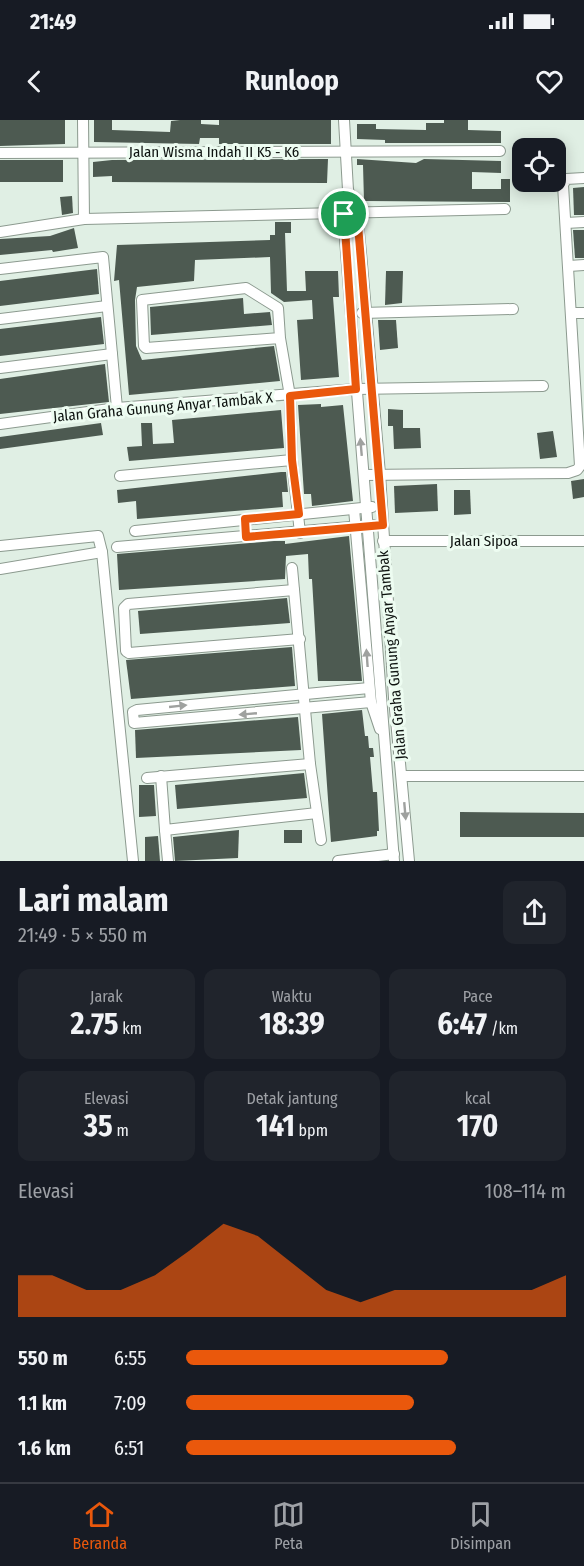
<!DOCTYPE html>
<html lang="id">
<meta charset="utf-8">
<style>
:root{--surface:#171b24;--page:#20242c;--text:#f1f3f6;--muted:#9ea1a6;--line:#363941;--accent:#ea580c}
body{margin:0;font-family:"Fira Sans Condensed",sans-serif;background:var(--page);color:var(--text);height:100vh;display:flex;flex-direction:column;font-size:22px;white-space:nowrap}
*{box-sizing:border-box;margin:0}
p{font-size:20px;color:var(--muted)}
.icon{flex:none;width:33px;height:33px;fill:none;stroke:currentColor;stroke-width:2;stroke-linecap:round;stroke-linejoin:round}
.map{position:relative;height:741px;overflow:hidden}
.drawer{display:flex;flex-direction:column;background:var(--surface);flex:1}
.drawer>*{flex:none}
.controls{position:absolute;left:512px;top:18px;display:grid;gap:12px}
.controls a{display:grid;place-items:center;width:54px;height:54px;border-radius:12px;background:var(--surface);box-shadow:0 3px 15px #0003;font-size:30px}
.pin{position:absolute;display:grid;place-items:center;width:51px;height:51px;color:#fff;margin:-26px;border:3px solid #fff;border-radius:50%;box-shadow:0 2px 6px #0007}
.round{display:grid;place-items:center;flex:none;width:63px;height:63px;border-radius:12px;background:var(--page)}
.overview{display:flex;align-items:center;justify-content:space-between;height:102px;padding:0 18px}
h1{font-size:33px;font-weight:700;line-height:45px}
.metrics{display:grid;grid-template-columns:repeat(3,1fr);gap:9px;height:102px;padding:6px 18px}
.metrics div{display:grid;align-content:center;border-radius:12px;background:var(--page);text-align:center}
.metrics b{font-size:30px;font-weight:700}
.metrics small{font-size:16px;font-weight:400}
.metrics p{font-size:16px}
.chart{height:168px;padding:12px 18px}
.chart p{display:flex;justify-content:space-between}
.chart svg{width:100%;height:108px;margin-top:6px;fill:var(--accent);opacity:.7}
ul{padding:0 18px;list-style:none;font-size:20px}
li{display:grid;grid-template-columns:96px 72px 1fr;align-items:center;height:45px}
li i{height:15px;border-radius:8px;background:var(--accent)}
.status{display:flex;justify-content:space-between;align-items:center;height:42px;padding:0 30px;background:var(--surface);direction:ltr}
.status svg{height:16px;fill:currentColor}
header{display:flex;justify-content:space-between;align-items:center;height:78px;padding:0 18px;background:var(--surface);font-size:27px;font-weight:700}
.menu{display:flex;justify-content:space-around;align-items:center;height:84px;border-top:2px solid var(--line);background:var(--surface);font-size:16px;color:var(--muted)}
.menu a{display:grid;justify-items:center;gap:3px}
.menu .on{color:var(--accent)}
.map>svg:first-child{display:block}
</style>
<div class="status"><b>21:49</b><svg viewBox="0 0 49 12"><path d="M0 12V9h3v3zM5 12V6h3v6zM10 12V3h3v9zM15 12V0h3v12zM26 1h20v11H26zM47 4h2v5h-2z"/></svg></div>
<header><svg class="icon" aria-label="back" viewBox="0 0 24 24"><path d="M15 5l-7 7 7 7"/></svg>Runloop<svg class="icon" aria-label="heart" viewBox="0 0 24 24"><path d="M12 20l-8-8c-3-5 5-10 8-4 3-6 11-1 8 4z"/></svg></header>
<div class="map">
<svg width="584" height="741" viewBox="0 0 584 741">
<rect width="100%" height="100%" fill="#e0efe4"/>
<g fill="#4d5a51">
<path d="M 0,0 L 65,0 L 65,24 L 0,26 Z"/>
<path d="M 94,0 L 112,0 L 112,10 L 170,12 L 171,1 L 180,0 L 201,0 L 201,4 L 219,5 L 219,0 L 331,0 L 331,24 L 219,24 L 219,18 L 200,18 L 199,24 L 94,22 Z"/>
<path d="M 444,0 L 468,0 L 468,10 L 501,11 L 501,23 L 385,23 L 385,20 L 357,19 L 357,4 L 376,4 L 376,9 L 426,10 L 426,3 L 444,3 Z"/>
<path d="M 328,39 L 327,63 L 112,62 L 112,56 L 93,57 L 93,42 L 112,40 Z"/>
<path d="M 357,39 L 416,43 L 424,39 L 501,41 L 501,53 L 472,52 L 472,69 L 501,69 L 501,59 L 510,59 L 510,82 L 364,81 L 363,45 L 357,45 Z"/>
<rect x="0" y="40" width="63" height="22"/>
<path d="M 584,67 L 584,95 L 574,95 L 573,68 Z"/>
<path d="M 72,76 L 73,93 L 62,95 L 60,77 Z"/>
<path d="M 275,102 L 291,102 L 291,113 L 285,113 L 287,171 L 306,171 L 305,151 L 338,151 L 339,177 L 333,177 L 339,257 L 301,260 L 297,200 L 313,199 L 312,180 L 284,182 L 271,173 L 270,137 L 195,140 L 194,161 L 137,167 L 135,180 L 136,226 L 142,240 L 274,226 L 280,261 L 129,275 L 119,160 L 114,161 L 117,125 L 270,120 L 270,115 L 275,115 Z"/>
<path d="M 74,108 L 78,128 L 53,132 L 52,130 L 0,135 L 0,119 L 50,116 Z"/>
<path d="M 573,110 L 584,110 L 584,138 L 575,138 Z"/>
<path d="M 97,149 L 99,174 L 0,186 L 0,161 Z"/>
<path d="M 386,151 L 403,151 L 402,183 L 385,185 Z"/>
<path d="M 243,178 L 244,194 L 270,192 L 272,205 L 151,215 L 150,187 Z"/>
<path d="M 101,197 L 104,224 L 0,236 L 0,209 Z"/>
<path d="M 378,200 L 396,200 L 398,228 L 380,230 Z"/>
<path d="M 105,244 L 109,282 L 0,294 L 0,259 Z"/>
<path d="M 321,284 L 321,287 L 343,285 L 353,381 L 312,386 L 311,374 L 304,374 L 298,285 Z"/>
<path d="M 388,289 L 403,290 L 403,308 L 420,308 L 421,328 L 394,329 L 393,306 L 388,306 Z"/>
<path d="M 281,290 L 284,328 L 129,341 L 127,327 L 142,326 L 141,303 L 152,303 L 153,324 L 174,323 L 172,300 Z"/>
<path d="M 101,303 L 103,315 L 0,329 L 0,317 Z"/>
<path d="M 553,311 L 557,337 L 540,339 L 537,313 Z"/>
<path d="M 281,352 L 286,352 L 288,372 L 282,372 L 283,387 L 137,399 L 136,381 L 118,383 L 117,370 Z"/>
<path d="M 584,359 L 584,377 L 573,379 L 571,361 Z"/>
<path d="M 437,364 L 438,391 L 395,393 L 394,366 Z"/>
<path d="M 454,370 L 470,370 L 471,394 L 454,395 Z"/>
<path d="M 349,416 L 362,561 L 318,561 L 312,459 L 309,459 L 308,434 L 286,436 L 285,459 L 119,470 L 117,434 L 274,421 L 285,421 L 285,424 Z"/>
<path d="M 287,478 L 290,503 L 140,514 L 138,491 Z"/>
<path d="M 292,527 L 295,566 L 131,579 L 126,540 Z"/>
<path d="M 362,590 L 365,616 L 368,616 L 369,628 L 373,628 L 374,637 L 370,637 L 373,672 L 377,672 L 379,711 L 377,711 L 377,716 L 331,722 L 322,594 Z"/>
<path d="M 298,597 L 301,630 L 136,638 L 135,610 Z"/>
<path d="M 304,653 L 307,678 L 177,689 L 175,665 Z"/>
<path d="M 139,665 L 154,665 L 156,696 L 139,697 Z"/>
<path d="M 460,692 L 584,693 L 584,717 L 460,717 Z"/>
<path d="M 239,710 L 238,738 L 175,741 L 173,717 Z"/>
<rect x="284" y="710" width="18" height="13"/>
<path d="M 158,716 L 160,741 L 145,741 L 145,717 Z"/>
</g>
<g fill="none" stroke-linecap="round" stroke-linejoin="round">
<g stroke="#8c9a8f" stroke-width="12">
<g id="minor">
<path d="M 83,0 L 84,99"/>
<path d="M 344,0 L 348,70 L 343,94 L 394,741"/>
<path d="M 0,33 L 500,31"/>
<path d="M 348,70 L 357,93 L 361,133 L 380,354 L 394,578 L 409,741"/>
<path d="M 566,103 L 584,102"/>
<path d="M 0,112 L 84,99 L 505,89"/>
<path d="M 569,146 L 584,145"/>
<path d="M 0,149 L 103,137 L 117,288"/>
<path d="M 362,193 L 513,189"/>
<path d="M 571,193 L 584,193"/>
<path d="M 0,199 L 107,186"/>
<path d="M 280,218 L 146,228 L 144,226 L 142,180 L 246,168 L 278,188 L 280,218 L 290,276 L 292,340 L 300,413"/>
<path d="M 0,248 L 112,234"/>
<path d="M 0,304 L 117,288 L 356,269 L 543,266"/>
<path d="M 364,355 L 568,353 L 577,350 L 580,346 L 563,65 L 566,59 L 584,58"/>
<path d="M 120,356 L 292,340"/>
<path d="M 354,389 L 371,582 L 380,609"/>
<path d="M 135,411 L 372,387"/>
<path d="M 383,421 L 584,421"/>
<path d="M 0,426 L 98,416 L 102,432 L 133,741"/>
<path d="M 117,427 L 373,405"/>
<path d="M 292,448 L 310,644 L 321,720"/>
<path d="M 0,449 L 102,432"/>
<path d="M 294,470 L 128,484 L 124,488 L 126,531 L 129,533 L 300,519"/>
<path d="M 369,568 L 137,590 L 133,592 L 134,603 L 371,582"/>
<path d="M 161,656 L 165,710 L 317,693"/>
<path d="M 402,656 L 584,656"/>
<path d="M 147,658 L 310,644"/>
<path d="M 165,710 L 168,741"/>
<path d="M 338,741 L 394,734"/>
</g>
</g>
<use href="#minor" stroke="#fff" stroke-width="10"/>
</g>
<defs><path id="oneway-solid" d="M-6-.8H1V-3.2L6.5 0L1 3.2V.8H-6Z" transform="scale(1.5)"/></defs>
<g fill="#9fa19f">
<use href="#oneway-solid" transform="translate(361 327) rotate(-95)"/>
<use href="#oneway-solid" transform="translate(367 538) rotate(-94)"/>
<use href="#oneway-solid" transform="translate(178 586) rotate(-6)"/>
<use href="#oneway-solid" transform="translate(248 594) rotate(175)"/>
<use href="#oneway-solid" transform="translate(405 691) rotate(85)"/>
</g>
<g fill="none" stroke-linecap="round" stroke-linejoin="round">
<g stroke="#fff" stroke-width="12">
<path id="route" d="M 357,93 L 383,405 L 246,417 L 245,399 L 299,394 L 292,340 L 290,276 L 356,269 L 344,94 Z"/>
</g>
<use href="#route" stroke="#ea580c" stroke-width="8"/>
</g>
<g text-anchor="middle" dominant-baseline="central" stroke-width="6" stroke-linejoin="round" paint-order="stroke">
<g font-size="15" fill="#0e1310" stroke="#edfcf1">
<text x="214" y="32">Jalan Wisma Indah II K5 - K6</text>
<text transform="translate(163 287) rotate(-5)">Jalan Graha Gunung Anyar Tambak X</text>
<text x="484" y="421">Jalan Sipoa</text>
<text transform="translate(392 535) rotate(-95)">Jalan Graha Gunung Anyar Tambak</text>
</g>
</g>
</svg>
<div class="controls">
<a><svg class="icon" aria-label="locate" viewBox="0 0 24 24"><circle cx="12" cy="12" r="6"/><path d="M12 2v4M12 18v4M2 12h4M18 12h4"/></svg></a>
</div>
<div class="pin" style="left:344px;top:94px;background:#1e9e55"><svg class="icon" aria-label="arrive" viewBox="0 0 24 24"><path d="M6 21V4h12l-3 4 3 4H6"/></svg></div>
</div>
<section class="drawer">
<div class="overview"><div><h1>Lari malam</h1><p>21:49 · 5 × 550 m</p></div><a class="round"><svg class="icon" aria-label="share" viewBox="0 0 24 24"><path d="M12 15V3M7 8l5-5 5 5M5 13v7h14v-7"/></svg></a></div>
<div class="metrics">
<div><p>Jarak</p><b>2.75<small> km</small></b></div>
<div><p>Waktu</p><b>18:39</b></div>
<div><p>Pace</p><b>6:47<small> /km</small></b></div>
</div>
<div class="metrics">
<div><p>Elevasi</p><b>35<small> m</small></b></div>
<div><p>Detak jantung</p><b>141<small> bpm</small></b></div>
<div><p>kcal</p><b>170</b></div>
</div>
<div class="chart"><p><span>Elevasi</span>108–114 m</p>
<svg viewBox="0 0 160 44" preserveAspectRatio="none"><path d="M0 44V27L10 27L20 33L30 33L40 27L50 17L60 6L70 11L80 22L90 33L100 38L110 33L120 33L130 33L140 33L150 33L160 27V44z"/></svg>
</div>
<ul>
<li><b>550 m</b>6:55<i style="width:69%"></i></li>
<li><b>1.1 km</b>7:09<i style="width:60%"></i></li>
<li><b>1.6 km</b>6:51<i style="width:71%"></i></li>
</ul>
</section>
<nav class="menu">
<a class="on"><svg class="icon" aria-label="home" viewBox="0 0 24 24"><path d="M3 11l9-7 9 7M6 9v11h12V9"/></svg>Beranda</a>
<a><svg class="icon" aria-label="map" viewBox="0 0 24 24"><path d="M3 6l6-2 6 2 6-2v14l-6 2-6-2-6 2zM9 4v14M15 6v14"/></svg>Peta</a>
<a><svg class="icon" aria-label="saved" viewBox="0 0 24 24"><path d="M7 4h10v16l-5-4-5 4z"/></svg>Disimpan</a>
</nav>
